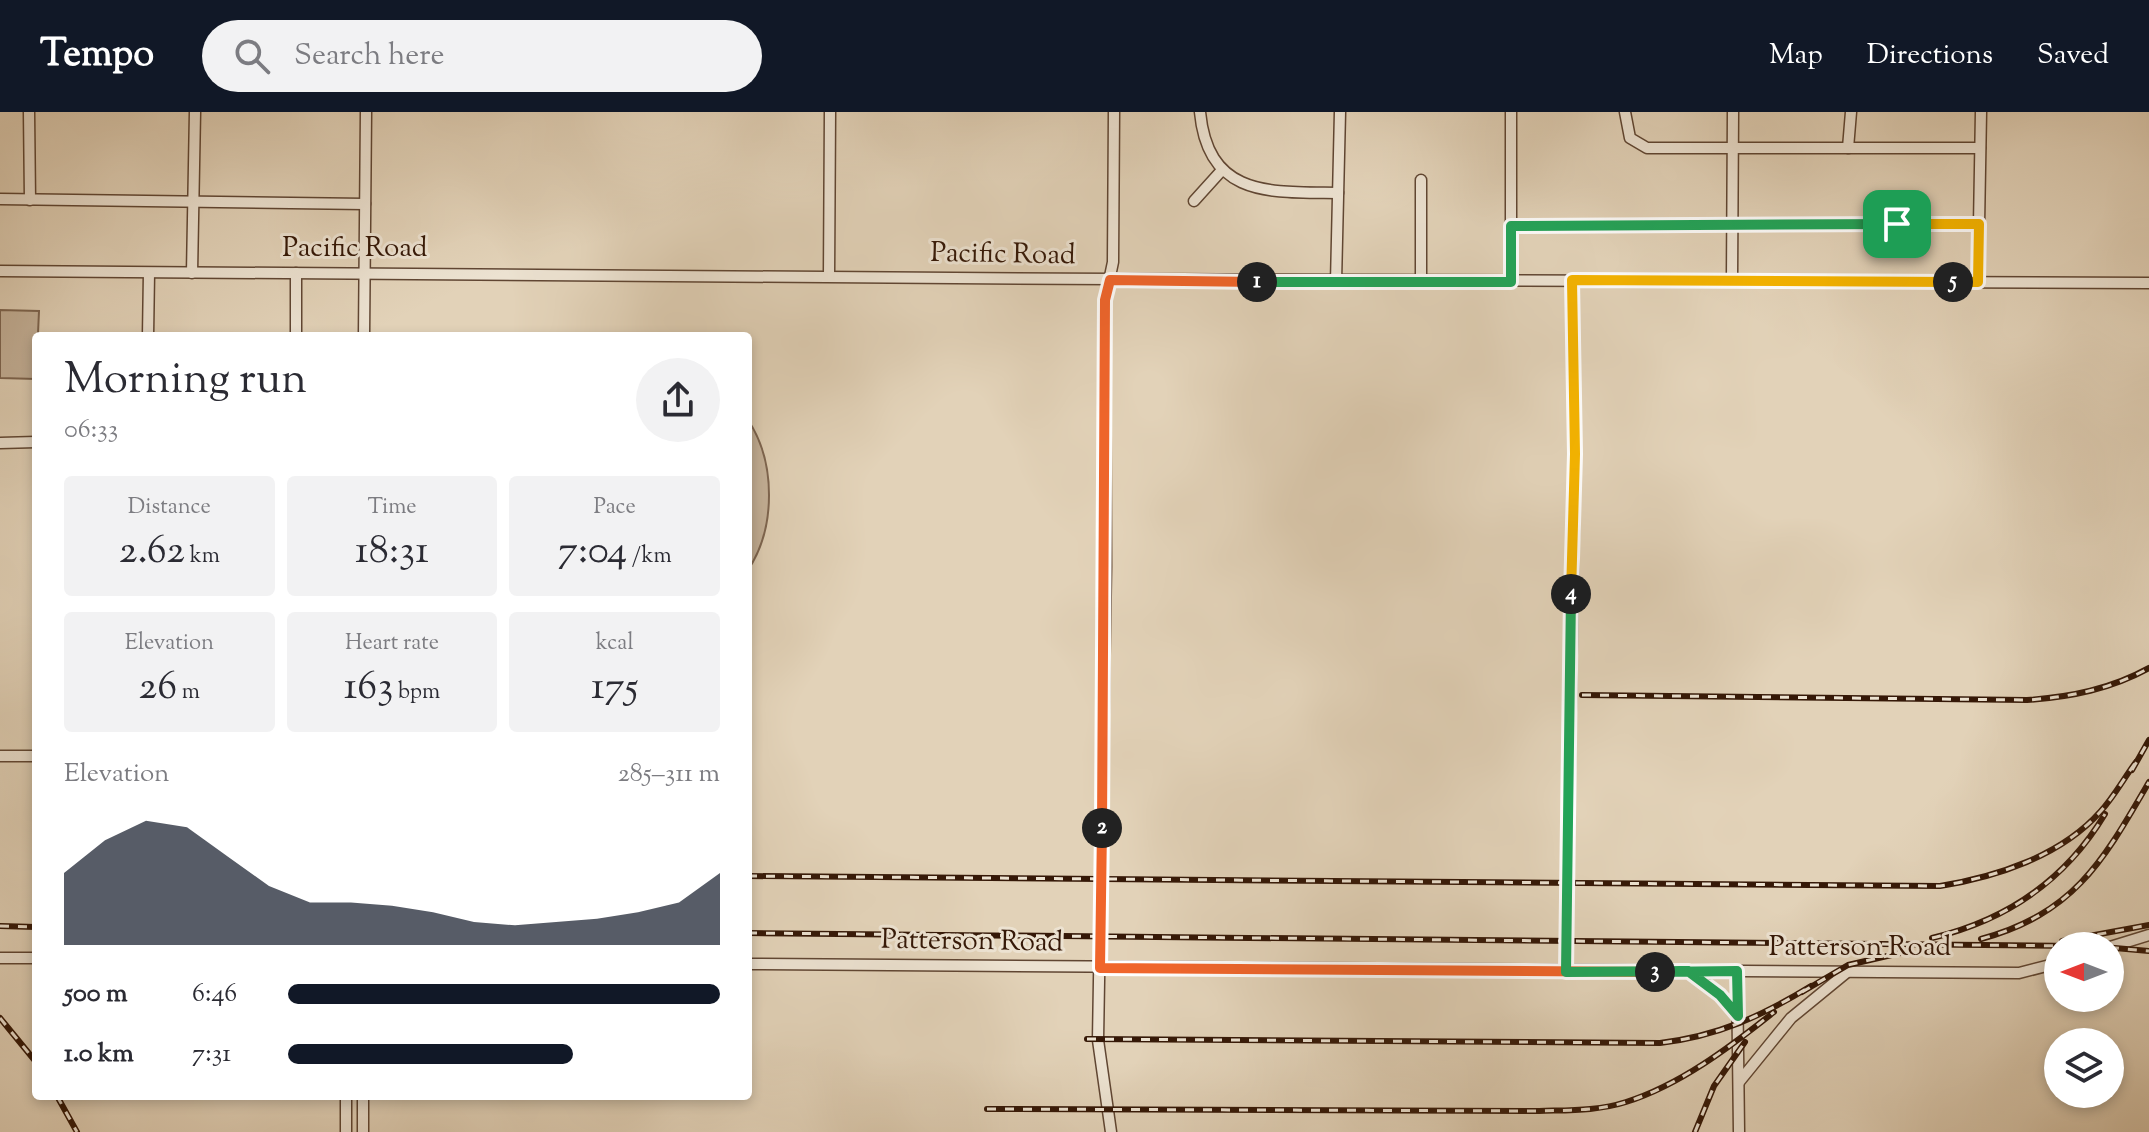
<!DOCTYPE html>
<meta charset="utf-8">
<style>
:root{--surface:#fff;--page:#f2f2f3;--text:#2b2b33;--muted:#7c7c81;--accent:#111827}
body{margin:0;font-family:"Sorts Mill Goudy",serif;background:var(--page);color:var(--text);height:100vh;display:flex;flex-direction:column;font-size:30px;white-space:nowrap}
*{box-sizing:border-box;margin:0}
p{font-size:26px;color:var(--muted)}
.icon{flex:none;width:44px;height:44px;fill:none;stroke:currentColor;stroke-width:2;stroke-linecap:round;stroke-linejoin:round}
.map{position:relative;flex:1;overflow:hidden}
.side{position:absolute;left:32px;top:220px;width:720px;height:768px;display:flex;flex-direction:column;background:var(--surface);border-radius:8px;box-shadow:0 4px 12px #0003}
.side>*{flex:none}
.needle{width:52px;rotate:270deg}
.fabs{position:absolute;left:2044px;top:820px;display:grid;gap:16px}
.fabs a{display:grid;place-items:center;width:80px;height:80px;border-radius:50%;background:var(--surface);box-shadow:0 4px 12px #0003;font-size:40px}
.pin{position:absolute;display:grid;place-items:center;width:68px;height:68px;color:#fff;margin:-34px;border-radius:16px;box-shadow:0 4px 12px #0006}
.km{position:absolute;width:40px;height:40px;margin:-20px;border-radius:50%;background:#222;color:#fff;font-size:22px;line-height:40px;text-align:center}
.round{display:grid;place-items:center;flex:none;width:84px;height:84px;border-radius:42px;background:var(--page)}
.headline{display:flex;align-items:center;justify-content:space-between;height:136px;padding:0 32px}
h1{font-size:44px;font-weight:600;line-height:60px}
.stats{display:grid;grid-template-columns:repeat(3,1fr);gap:12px;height:136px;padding:8px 32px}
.stats div{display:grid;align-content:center;border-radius:8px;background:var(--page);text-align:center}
.stats b{font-size:40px;font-weight:600}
.stats small{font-size:22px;font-weight:400}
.stats p{font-size:22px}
.chart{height:224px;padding:16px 32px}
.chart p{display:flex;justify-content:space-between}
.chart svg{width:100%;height:144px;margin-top:8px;fill:var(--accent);opacity:.7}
ul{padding:0 32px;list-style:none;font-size:26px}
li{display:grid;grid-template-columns:128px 96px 1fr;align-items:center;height:60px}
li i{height:20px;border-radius:10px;background:var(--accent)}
header{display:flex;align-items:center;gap:48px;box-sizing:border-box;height:112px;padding:0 40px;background:var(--accent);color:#fff}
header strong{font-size:38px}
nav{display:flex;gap:44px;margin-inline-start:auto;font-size:28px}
.search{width:560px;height:72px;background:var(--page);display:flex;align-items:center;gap:20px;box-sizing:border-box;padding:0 28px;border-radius:44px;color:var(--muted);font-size:30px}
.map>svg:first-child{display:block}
</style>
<header>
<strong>Tempo</strong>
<div class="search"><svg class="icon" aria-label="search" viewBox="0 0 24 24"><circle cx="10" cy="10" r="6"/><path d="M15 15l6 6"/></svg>Search here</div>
<nav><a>Map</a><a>Directions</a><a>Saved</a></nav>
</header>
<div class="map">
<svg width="2149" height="1020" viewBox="0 0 2149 1020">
<rect width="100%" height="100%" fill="#e2d2b8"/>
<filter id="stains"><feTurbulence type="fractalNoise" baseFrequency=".0025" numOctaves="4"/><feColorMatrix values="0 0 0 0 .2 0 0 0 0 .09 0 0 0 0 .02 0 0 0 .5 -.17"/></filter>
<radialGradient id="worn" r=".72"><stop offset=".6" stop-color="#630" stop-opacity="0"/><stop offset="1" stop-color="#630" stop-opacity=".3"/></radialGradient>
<g fill="#c5b29a" stroke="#7d6550" stroke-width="2">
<path d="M 0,198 L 39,199 L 36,267 L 0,266 Z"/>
<path d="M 748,308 C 776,350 776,416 748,458 Z"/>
</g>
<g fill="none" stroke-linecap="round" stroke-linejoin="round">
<g stroke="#604633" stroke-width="13">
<g id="minor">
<path d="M 29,0 L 30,88"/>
<path d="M 1200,0 C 1208,86 1271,80 1338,81"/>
<path d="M 1625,0 L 1630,26 L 1647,36 L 1980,36"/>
<path d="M 1848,36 L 1851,0"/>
<path d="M 1421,68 L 1421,169"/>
<path d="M 0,87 L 365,92"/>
<path d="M 1194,89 L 1222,58"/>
<path d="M 1511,114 L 1979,112"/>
<path d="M 0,159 C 716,168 1433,167 2149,171"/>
<path d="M 192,161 L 195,0"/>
<path d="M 829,164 L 830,0"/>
<path d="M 1732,168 L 1733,0"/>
<path d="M 1336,170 L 1340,0"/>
<path d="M 1511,170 L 1511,0"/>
<path d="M 1978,170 L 1981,0"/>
<path d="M 148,224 L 149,161"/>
<path d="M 296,224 L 296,161"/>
<path d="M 364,224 L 366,0"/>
<path d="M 0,331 L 36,330"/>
<path d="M 0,644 L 36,644"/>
<path d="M 2110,835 L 2149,823"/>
<path d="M 0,846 L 36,846"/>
<path d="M 748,852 L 2019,861 L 2058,851"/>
<path d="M 1737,859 L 1739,1020"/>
<path d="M 1566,860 L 1575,342 L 1572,168"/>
<path d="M 1690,860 L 1720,883 L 1738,904"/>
<path d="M 1739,970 L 1791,906 L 1846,861"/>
<path d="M 346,984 L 346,1020"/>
<path d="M 363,1020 L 363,984"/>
<path d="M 1111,1020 L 1098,928 L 1106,455 L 1105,188 L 1113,150 L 1114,0"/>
</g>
</g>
<use href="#minor" stroke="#ece2d1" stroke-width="10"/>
<g stroke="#351807" stroke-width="6">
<g id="rail">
<path d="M 1582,583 L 2027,588 C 2071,585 2111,577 2149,556"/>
<path d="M 2132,658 L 2149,628"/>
<path d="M 748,764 L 1940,774 C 1996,765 2061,744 2100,700 C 2114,685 2124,666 2136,650"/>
<path d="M 0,814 L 36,815"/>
<path d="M 748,821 L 2077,834"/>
<path d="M 1932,826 C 2007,808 2065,769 2105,702"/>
<path d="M 1981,827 C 2075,801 2103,749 2149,670"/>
<path d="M 2062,829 L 2149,813"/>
<path d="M 2092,834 L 2149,839"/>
<path d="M 1802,880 L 1848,853 L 1909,839"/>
<path d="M 0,906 L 36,950"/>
<path d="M 1087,927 L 1660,931 C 1718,924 1762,904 1811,874"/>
<path d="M 57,984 L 77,1020"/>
<path d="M 987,997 L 1539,999 C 1568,998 1598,999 1626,990 C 1680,973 1730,935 1774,900"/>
<path d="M 1695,1020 L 1714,974 L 1745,930"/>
</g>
</g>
<use href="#rail" stroke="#ece2d1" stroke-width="3" stroke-dasharray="9" stroke-linecap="butt"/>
</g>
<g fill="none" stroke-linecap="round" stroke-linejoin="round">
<g stroke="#fff" stroke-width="16">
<path id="split-1" d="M 1257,170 L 1511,170 L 1511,114 L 1897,112"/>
</g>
<g stroke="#fff" stroke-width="16">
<path id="split-2" d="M 1102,716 L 1105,188 L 1110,168 L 1257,170"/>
</g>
<g stroke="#fff" stroke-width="16">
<path id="split-3" d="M 1102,716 L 1100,856 L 1655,860"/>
</g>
<g stroke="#fff" stroke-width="16">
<path id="split-4" d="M 1571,482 L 1566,860 L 1688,859 L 1720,883 L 1738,904 L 1737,859 L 1655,860"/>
</g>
<g stroke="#fff" stroke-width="16">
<path id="split-5" d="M 1571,482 L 1575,342 L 1572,168 L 1953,170"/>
</g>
<g stroke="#fff" stroke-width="16">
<path id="split-6" d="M 1897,112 L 1979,112 L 1978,170 L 1953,170"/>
</g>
<use href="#split-1" stroke="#22a559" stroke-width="10"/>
<use href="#split-2" stroke="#f0652b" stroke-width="10"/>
<use href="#split-3" stroke="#f0652b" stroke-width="10"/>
<use href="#split-4" stroke="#22a559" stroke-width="10"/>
<use href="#split-5" stroke="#f5b400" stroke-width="10"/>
<use href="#split-6" stroke="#f5b400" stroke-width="10"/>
</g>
<g text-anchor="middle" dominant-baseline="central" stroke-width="6" stroke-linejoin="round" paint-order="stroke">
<g font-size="28" fill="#351807" stroke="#ece2d1">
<text x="355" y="137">Pacific Road</text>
<text transform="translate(1003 143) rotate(1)">Pacific Road</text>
<text transform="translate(972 830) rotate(1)">Patterson Road</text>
<text x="1860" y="836">Patterson Road</text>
</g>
</g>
<rect width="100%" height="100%" filter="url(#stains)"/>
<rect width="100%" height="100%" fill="url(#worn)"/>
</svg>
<div class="fabs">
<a><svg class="needle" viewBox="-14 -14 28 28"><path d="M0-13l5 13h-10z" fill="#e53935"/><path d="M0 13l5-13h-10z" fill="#7c7c81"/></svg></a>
<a><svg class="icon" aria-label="layers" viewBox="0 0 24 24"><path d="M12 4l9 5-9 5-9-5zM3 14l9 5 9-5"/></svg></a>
</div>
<div class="pin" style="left:1897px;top:112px;background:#1e9e55"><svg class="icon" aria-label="arrive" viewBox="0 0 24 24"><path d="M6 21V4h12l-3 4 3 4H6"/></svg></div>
<b class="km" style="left:1257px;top:170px">1</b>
<b class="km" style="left:1102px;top:716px">2</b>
<b class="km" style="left:1655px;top:860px">3</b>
<b class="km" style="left:1571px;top:482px">4</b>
<b class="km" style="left:1953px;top:170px">5</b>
<section class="side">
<div class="headline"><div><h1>Morning run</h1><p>06:33</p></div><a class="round"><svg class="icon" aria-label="share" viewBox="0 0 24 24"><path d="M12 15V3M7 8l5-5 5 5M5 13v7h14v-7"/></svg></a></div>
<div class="stats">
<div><p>Distance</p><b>2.62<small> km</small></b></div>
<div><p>Time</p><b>18:31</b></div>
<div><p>Pace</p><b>7:04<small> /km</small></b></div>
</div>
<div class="stats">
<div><p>Elevation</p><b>26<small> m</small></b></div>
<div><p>Heart rate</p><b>163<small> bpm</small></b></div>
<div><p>kcal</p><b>175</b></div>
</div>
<div class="chart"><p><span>Elevation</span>285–311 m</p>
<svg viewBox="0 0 160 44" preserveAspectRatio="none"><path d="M0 44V22L10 12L20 6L30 8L40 17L50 26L60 31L70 31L80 32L90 34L100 37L110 38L120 37L130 36L140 34L150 31L160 22V44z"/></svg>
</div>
<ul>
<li><b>500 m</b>6:46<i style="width:100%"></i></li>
<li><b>1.0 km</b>7:31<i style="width:66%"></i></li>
</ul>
</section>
</div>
